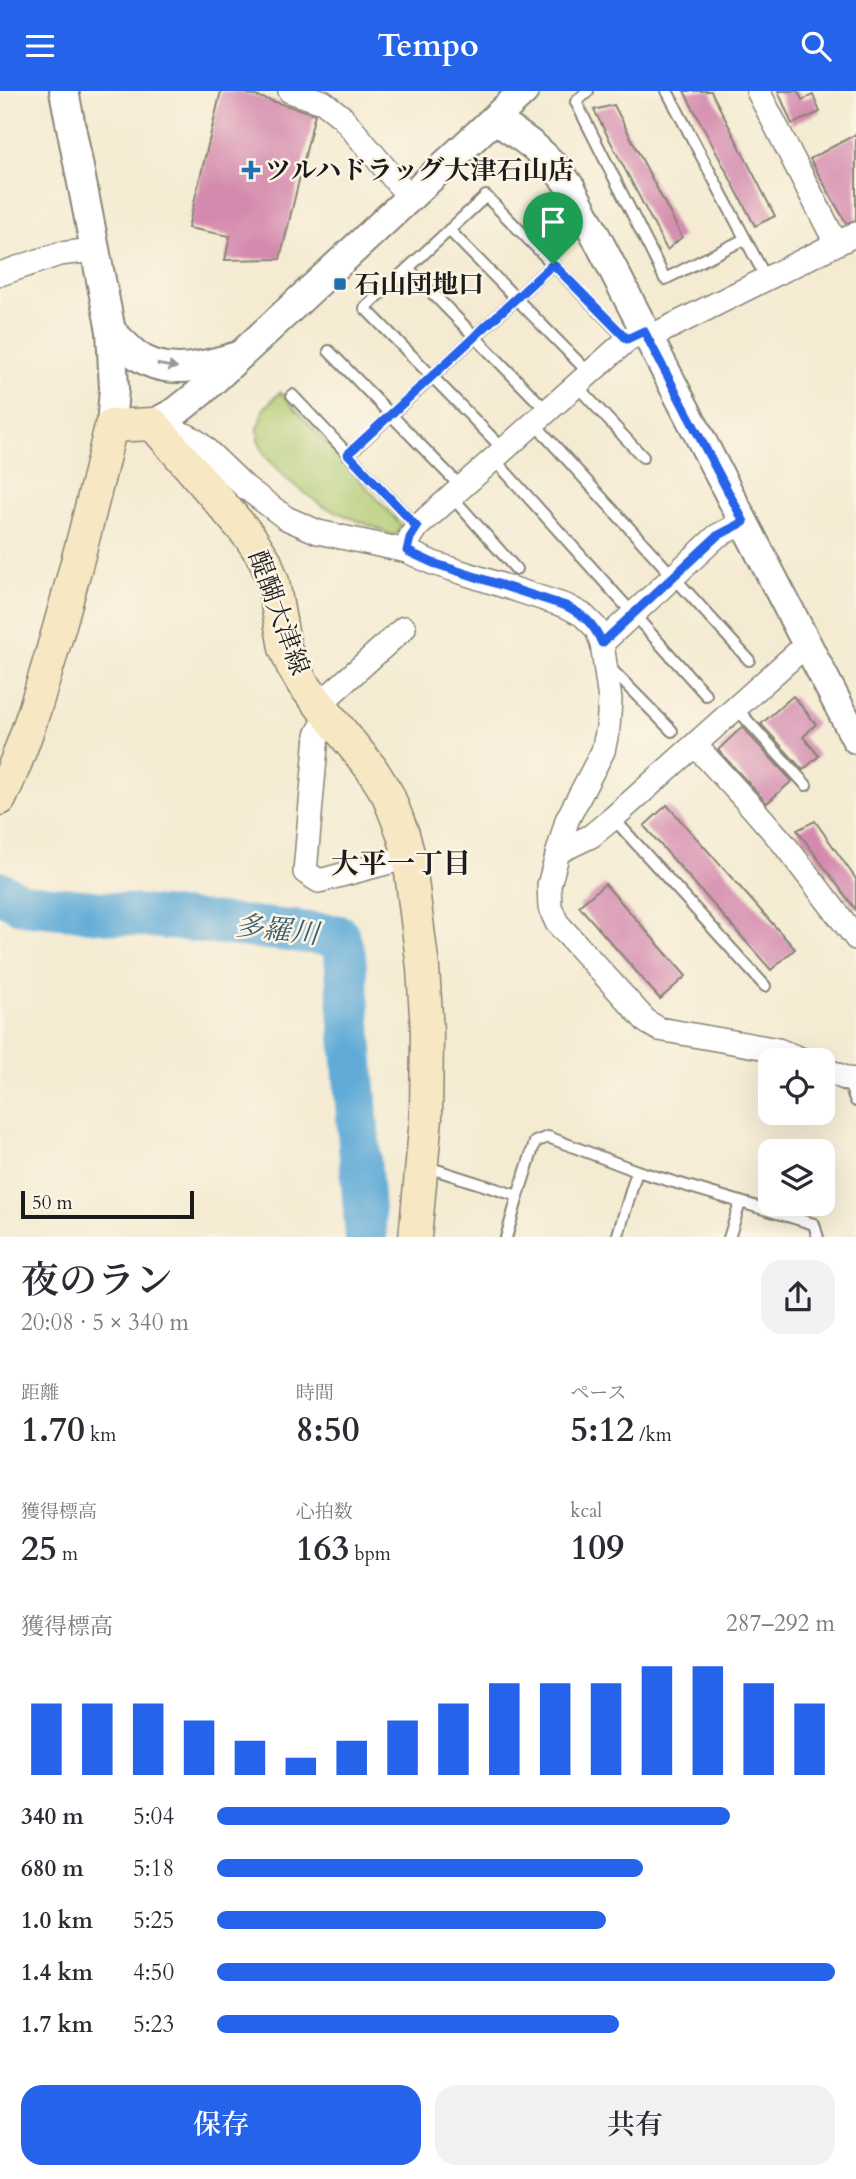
<!DOCTYPE html>
<html lang="ja">
<meta charset="utf-8">
<style>
:root{--surface:#fff;--page:#f2f2f3;--text:#2b2b33;--muted:#7c7c81;--accent:#2563eb}
body{margin:0;font-family:Cardo,"Noto Serif JP",serif;background:var(--page);color:var(--text);height:100vh;display:flex;flex-direction:column;font-size:26px;white-space:nowrap}
*{box-sizing:border-box;margin:0}
p{font-size:23px;color:var(--muted)}
.icon{flex:none;width:38px;height:38px;fill:none;stroke:currentColor;stroke-width:2;stroke-linecap:round;stroke-linejoin:round}
.map{position:relative;height:1146px;overflow:hidden}
.side{display:flex;flex-direction:column;background:var(--surface);flex:1}
.side>*{flex:none}
.fabs{position:absolute;left:758px;top:957px;display:grid;gap:14px}
.fabs a{display:grid;place-items:center;width:77px;height:77px;border-radius:14px;background:var(--surface);box-shadow:0 7px 28px #0002;font-size:35px}
.scale{position:absolute;left:21px;bottom:18px;width:173px;box-sizing:border-box;padding-left:7px;border:4px solid #1c1c1c;border-top:0;font-size:19px;line-height:24px;white-space:nowrap;color:#1c1c1c;-webkit-text-stroke:5px #fcf5e5;paint-order:stroke}
.pin{position:absolute;display:grid;place-items:center;width:60px;height:60px;color:#fff;margin:-72px -30px;border-radius:50% 50% 50% 0;rotate:-45deg;box-shadow:0 0 7px #0007}
.pin .icon{rotate:45deg}
.round{display:grid;place-items:center;flex:none;width:74px;height:74px;border-radius:21px;background:var(--page)}
.summary{display:flex;align-items:center;justify-content:space-between;height:119px;padding:0 21px}
h1{font-size:38px;font-weight:600;line-height:52px}
.stats{display:grid;grid-template-columns:repeat(3,1fr);gap:10px;height:119px;padding:7px 21px}
.stats div{display:grid;align-content:center}
.stats b{font-size:35px;font-weight:600}
.stats small{font-size:19px;font-weight:400}
.stats p{font-size:19px}
.chart{height:196px;padding:14px 21px}
.chart p{display:flex;justify-content:space-between}
.chart svg{width:100%;height:126px;margin-top:7px;stroke:var(--accent);stroke-width:6}
.cta{display:flex;gap:14px;margin-top:auto;padding:14px 21px}
.cta a{flex:1;height:80px;border-radius:21px;background:var(--accent);color:#fff;font-size:28px;font-weight:600;line-height:80px;text-align:center}
.cta a+a{background:var(--page);color:var(--text)}
ul{padding:0 21px;list-style:none;font-size:23px}
li{display:grid;grid-template-columns:112px 84px 1fr;align-items:center;height:52px}
li i{height:18px;border-radius:9px;background:var(--accent)}
header{display:flex;justify-content:space-between;align-items:center;height:91px;padding:0 21px;background:var(--accent);color:#fff;font-size:32px;font-weight:600}
.map>svg:first-child{display:block}
</style>
<header><svg class="icon" aria-label="menu" viewBox="0 0 24 24"><path d="M4 6h16M4 12h16M4 18h16"/></svg>Tempo<svg class="icon" aria-label="search" viewBox="0 0 24 24"><circle cx="10" cy="10" r="6"/><path d="M15 15l6 6"/></svg></header>
<div class="map">
<svg width="856" height="1147" viewBox="0 0 856 1147">
<rect width="100%" height="100%" fill="#fcf5e5"/>
<filter id="ink" filterUnits="userSpaceOnUse"><feTurbulence type="fractalNoise" baseFrequency=".0143" numOctaves="2"/><feDisplacementMap in="SourceGraphic" scale="14" xChannelSelector="R" yChannelSelector="G"/><feConvolveMatrix kernelMatrix="1 2 1 2 8 2 1 2 1" color-interpolation-filters="sRGB"/></filter>
<filter id="wash" filterUnits="userSpaceOnUse"><feTurbulence type="fractalNoise" baseFrequency=".00686" numOctaves="4" result="noise"/><feDisplacementMap in="SourceGraphic" scale="28" xChannelSelector="R" yChannelSelector="G"/><feGaussianBlur stdDeviation="1.57" result="paint"/><feColorMatrix in="noise" values="0 0 0 0 0 0 0 0 0 0 0 0 0 0 0 0 0 1.4 0 .05"/><feComposite in="paint" operator="in"/></filter>
<g filter="url(#wash)">
<rect width="100%" height="100%" fill="#f4ebd2"/>
<path fill="#aec96f" stroke="#657246" stroke-width="2" d="M 280,301 L 402,435 L 395,445 L 322,415 L 288,389 L 266,366 L 258,349 L 258,337 L 263,319 Z"/>
<g fill="none" stroke-linecap="round" stroke-linejoin="round">
<path stroke="#5eaad7" stroke-width="42" d="M 0,801 L 23,813 L 339,845 L 345,864 L 366,1147"/>
</g>
<g id="blocks">
<g fill="#d48aae">
<path d="M 221,0 L 239,0 L 315,23 L 280,168 L 225,169 L 230,145 L 188,137 Z"/>
<path d="M 684,0 L 711,0 L 775,125 L 755,135 Z"/>
<path d="M 778,0 L 798,0 L 802,9 L 813,4 L 820,21 L 792,33 Z"/>
<path d="M 614,14 L 682,146 L 667,159 L 594,19 Z"/>
<path d="M 856,43 L 856,129 L 846,132 L 810,68 Z"/>
<path d="M 793,605 L 816,633 L 803,646 L 819,665 L 803,679 L 761,633 Z"/>
<path d="M 742,636 L 792,690 L 767,712 L 718,659 Z"/>
<path d="M 667,714 L 795,858 L 771,879 L 644,735 Z"/>
<path d="M 815,730 L 856,788 L 856,819 L 797,739 Z"/>
<path d="M 605,793 L 686,885 L 660,908 L 579,815 Z"/>
</g>
</g>
</g>
<g filter="url(#ink)">
<use href="#blocks" fill-opacity="0" stroke="#888477" stroke-width="2"/>
<g fill="none" stroke-linecap="round" stroke-linejoin="round">
<g stroke="#888477" stroke-width="14">
<g id="service">
<path d="M 588,0 L 576,11 L 665,188 L 745,148"/>
<path d="M 667,0 L 766,187"/>
<path d="M 449,139 L 590,283"/>
<path d="M 408,177 L 547,320"/>
<path d="M 329,260 L 462,397"/>
<path d="M 577,295 L 643,366"/>
<path d="M 292,304 L 417,436"/>
<path d="M 534,332 L 749,569"/>
<path d="M 504,359 L 365,217 L 486,105 L 627,249"/>
<path d="M 348,364 L 553,173"/>
<path d="M 494,368 L 706,604"/>
<path d="M 452,406 L 516,478"/>
<path d="M 610,577 L 672,640"/>
<path d="M 736,617 L 806,694"/>
<path d="M 613,727 L 765,895"/>
<path d="M 847,988 L 856,1010"/>
<path d="M 424,1075 L 518,1105 L 506,1147"/>
<path d="M 518,1105 L 535,1051 L 548,1046 L 637,1080 L 814,1133 L 818,1147"/>
<path d="M 617,1147 L 637,1080"/>
<path d="M 729,1147 L 740,1112"/>
</g>
</g>
<g stroke="#888477" stroke-width="26">
<g id="minor">
<path d="M 290,0 L 323,11 L 342,26 L 410,107"/>
<path d="M 758,0 L 836,152"/>
<path d="M 0,183 L 59,163 L 94,159"/>
<path d="M 648,247 L 856,143"/>
<path d="M 156,334 L 188,345 L 199,352 L 245,396 L 286,427 L 318,441 L 407,460 L 433,472 L 566,515 L 583,524 L 596,537 L 602,552 L 610,609 L 608,637 L 603,660 L 567,729 L 549,794 L 550,816 L 557,832 L 647,931 L 659,938 L 778,959 L 806,970"/>
<path d="M 407,460 L 410,447 L 417,436 L 627,249 L 644,239"/>
<path d="M 602,552 L 717,445 L 744,431"/>
<path d="M 320,613 L 404,537"/>
<path d="M 328,623 L 317,644 L 305,781 L 319,790 L 409,766"/>
<path d="M 695,654 L 751,715 L 784,753 L 856,847"/>
<path d="M 558,761 L 591,745 L 613,727 L 807,553"/>
<path d="M 822,977 L 847,988 L 856,989"/>
</g>
</g>
<g stroke="#888477" stroke-width="32">
<g id="tertiary">
<path d="M 64,0 L 111,240 L 114,298 L 111,335"/>
<path d="M 494,28 C 528,50 547,62 571,97 L 856,648"/>
<path d="M 111,240 C 119,248 127,256 135,263 C 166,287 204,275 238,265"/>
<path d="M 153,333 L 177,320 L 202,300 L 524,0"/>
</g>
</g>
<g stroke="#888477" stroke-width="35">
<path id="secondary" d="M 0,708 C 26,653 42,595 59,537 C 78,470 95,403 111,335 L 153,333 L 250,446 L 265,469 L 273,491 L 285,557 L 293,576 L 303,593 L 371,677 L 388,704 L 403,743 L 409,766 L 423,877 L 427,941 L 426,1027 L 415,1147"/>
</g>
<use href="#service" stroke="#fff" stroke-width="10"/>
<use href="#minor" stroke="#fff" stroke-width="23"/>
<use href="#tertiary" stroke="#fff" stroke-width="28"/>
<use href="#secondary" stroke="#f7e8c3" stroke-width="32"/>
</g>
<defs><path id="oneway-solid" d="M-6-.8H1V-3.2L6.5 0L1 3.2V.8H-6Z" transform="scale(1.75)"/></defs>
<use fill="#999" href="#oneway-solid" transform="translate(167 275) rotate(10)"/>
</g>
<g fill="none" stroke-linecap="round" stroke-linejoin="round" filter="url(#ink)">
<g stroke="#fff" stroke-width="14">
<path id="route" d="M 553,173 L 627,248 L 644,240 L 744,431 L 717,445 L 602,552 C 594,533 584,524 566,515 L 433,472 L 407,460 L 410,447 L 417,436 L 348,363 Z"/>
</g>
<use href="#route" stroke="#2563eb" stroke-width="9"/>
</g>
<g fill="#1f6fb2" stroke="#fcf5e5" stroke-width="2.5">
<path d="M247.5 68.5h7v7h7v7h-7v7h-7v-7h-7v-7h7z"/>
<rect x="333" y="186" width="14" height="14" rx="3.5"/>
</g>
<g text-anchor="middle" dominant-baseline="central" stroke-width="5" stroke-linejoin="round" paint-order="stroke">
<g font-size="26" font-weight="bold" fill="#1c1c1c" stroke="#fcf5e5" text-anchor="start">
<text x="265" y="79">ツルハドラッグ大津石山店</text>
<text x="354" y="193">石山団地口</text>
</g>
<g font-size="26" fill="#1c1c1c" stroke="#fcf5e5">
<text transform="translate(279 522) rotate(70)">醍醐大津線</text>
</g>
<g font-size="28" font-weight="bold" fill="#1c1c1c" stroke="#fcf5e5">
<text x="401" y="773">大平一丁目</text>
</g>
<g font-size="28" font-style="italic" fill="#3a5c70" stroke="#fcf5e5">
<text transform="translate(277 839) rotate(6)">多羅川</text>
</g>
</g>
</svg>
<div class="fabs">
<a><svg class="icon" aria-label="locate" viewBox="0 0 24 24"><circle cx="12" cy="12" r="6"/><path d="M12 2v4M12 18v4M2 12h4M18 12h4"/></svg></a>
<a><svg class="icon" aria-label="layers" viewBox="0 0 24 24"><path d="M12 4l9 5-9 5-9-5zM3 14l9 5 9-5"/></svg></a>
</div>
<div class="scale">50 m</div>
<div class="pin" style="left:553px;top:173px;background:#1e9e55"><svg class="icon" aria-label="arrive" viewBox="0 0 24 24"><path d="M6 21V4h12l-3 4 3 4H6"/></svg></div>
</div>
<section class="side">
<div class="summary"><div><h1>夜のラン</h1><p>20:08 · 5 × 340 m</p></div><a class="round"><svg class="icon" aria-label="share" viewBox="0 0 24 24"><path d="M12 15V3M7 8l5-5 5 5M5 13v7h14v-7"/></svg></a></div>
<div class="stats">
<div><p>距離</p><b>1.70<small> km</small></b></div>
<div><p>時間</p><b>8:50</b></div>
<div><p>ペース</p><b>5:12<small> /km</small></b></div>
</div>
<div class="stats">
<div><p>獲得標高</p><b>25<small> m</small></b></div>
<div><p>心拍数</p><b>163<small> bpm</small></b></div>
<div><p>kcal</p><b>109</b></div>
</div>
<div class="chart"><p><span>獲得標高</span>287–292 m</p>
<svg viewBox="0 0 160 44" preserveAspectRatio="none"><path d="M5 44V19M15 44V19M25 44V19M35 44V25M45 44V32M55 44V38M65 44V32M75 44V25M85 44V19M95 44V12M105 44V12M115 44V12M125 44V6M135 44V6M145 44V12M155 44V19"/></svg>
</div>
<ul>
<li><b>340 m</b>5:04<i style="width:83%"></i></li>
<li><b>680 m</b>5:18<i style="width:69%"></i></li>
<li><b>1.0 km</b>5:25<i style="width:63%"></i></li>
<li><b>1.4 km</b>4:50<i style="width:100%"></i></li>
<li><b>1.7 km</b>5:23<i style="width:65%"></i></li>
</ul>
<div class="cta"><a>保存</a><a>共有</a></div>
</section>
